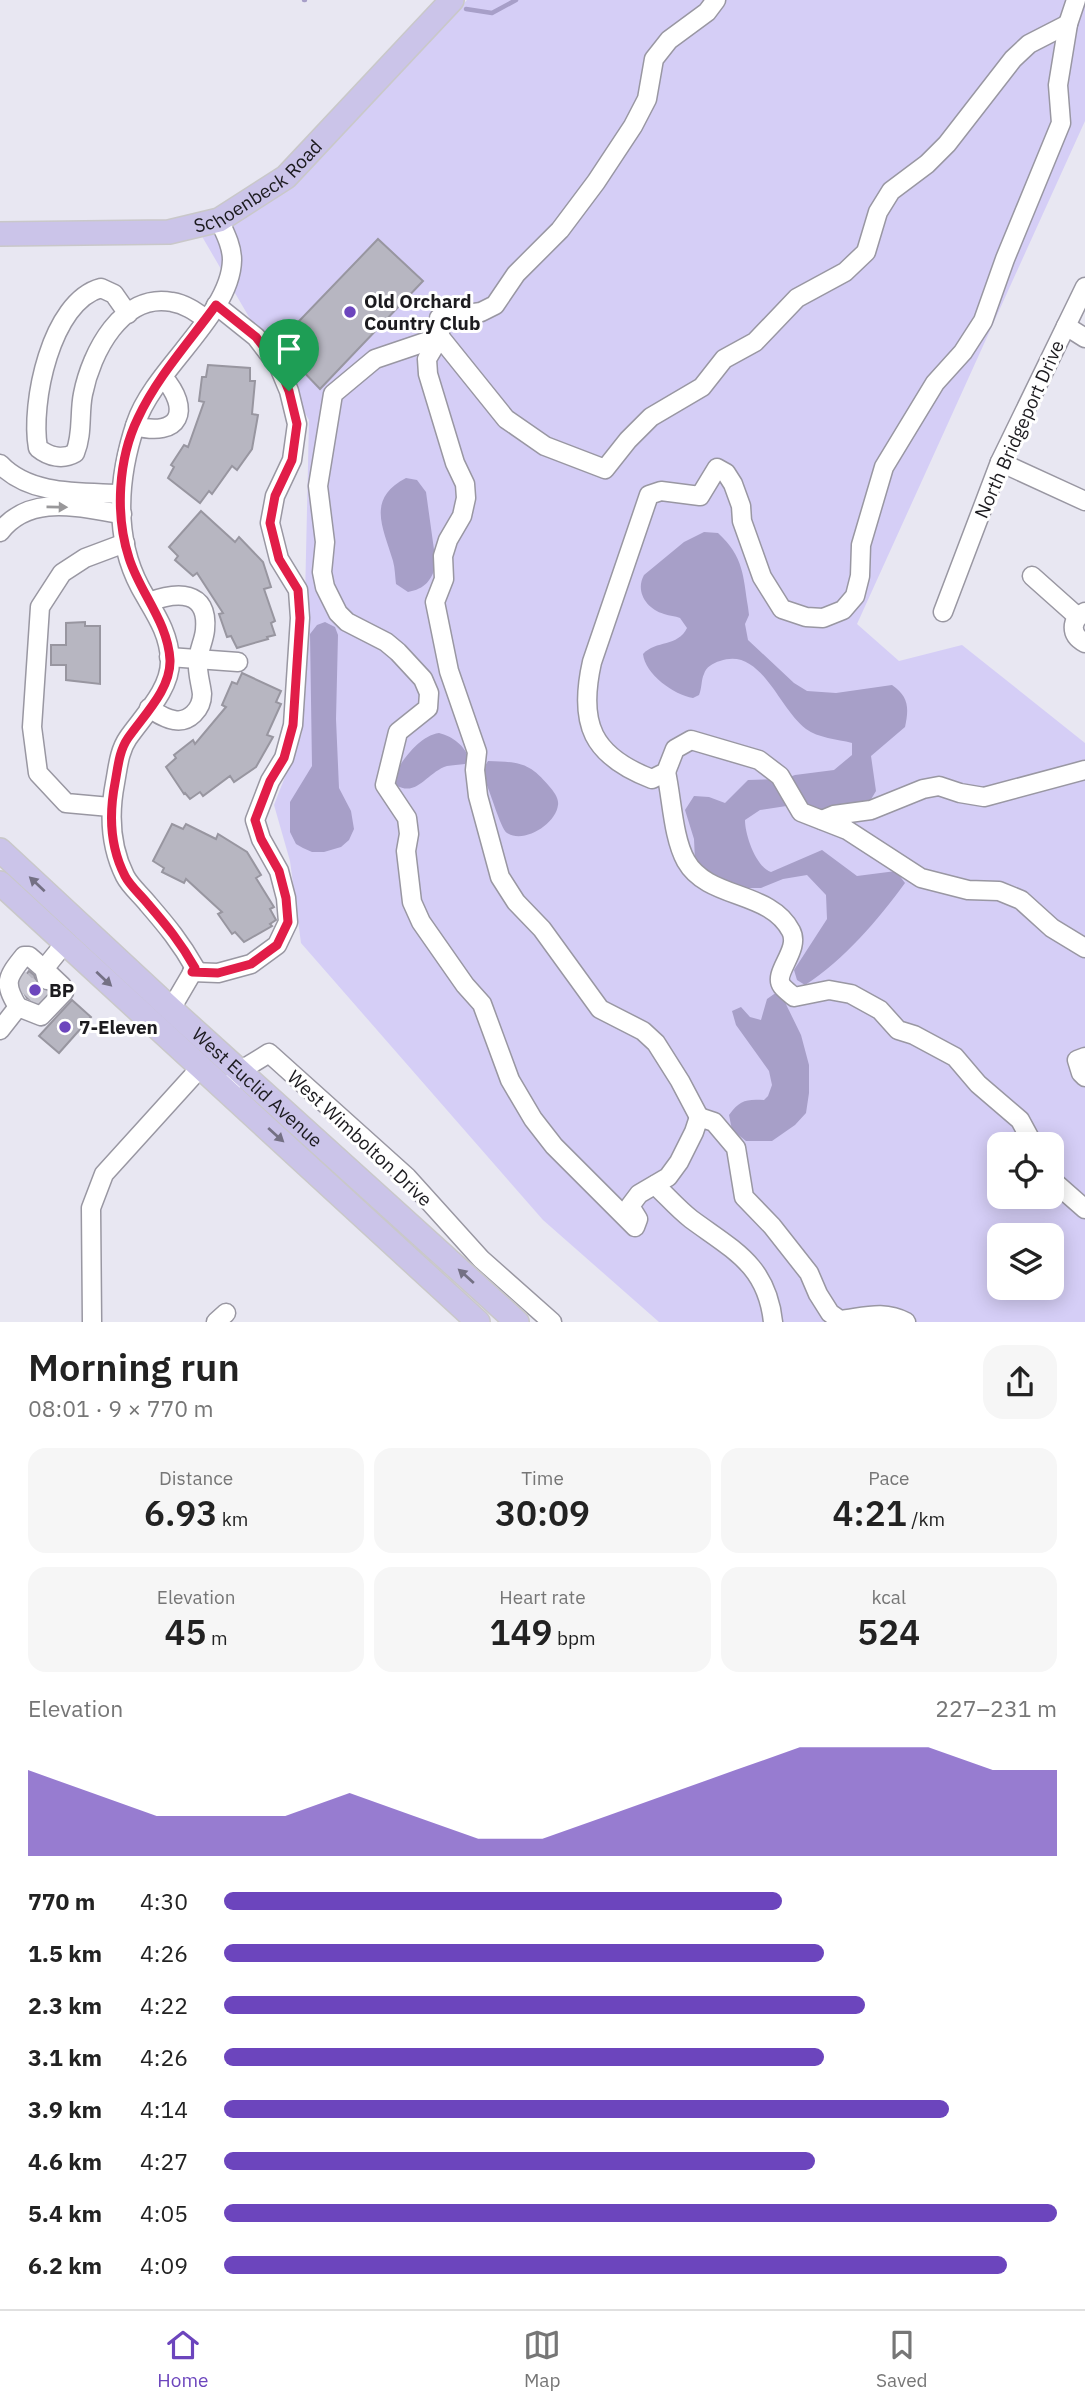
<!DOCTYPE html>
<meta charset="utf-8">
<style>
:root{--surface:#fff;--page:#f6f6f6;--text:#222;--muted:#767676;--line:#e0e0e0;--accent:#6c45bd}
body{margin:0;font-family:"IBM Plex Sans",sans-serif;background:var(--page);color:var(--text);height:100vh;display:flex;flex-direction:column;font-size:26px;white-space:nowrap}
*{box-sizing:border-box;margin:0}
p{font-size:23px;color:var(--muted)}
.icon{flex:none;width:38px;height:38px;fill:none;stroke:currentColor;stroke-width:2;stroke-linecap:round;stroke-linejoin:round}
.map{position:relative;height:1322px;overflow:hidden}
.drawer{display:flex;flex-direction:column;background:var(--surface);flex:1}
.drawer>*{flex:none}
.buttons{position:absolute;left:987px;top:1132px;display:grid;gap:14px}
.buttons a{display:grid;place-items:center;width:77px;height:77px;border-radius:14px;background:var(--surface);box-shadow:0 4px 18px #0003;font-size:35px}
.pin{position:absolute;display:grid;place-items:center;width:60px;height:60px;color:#fff;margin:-72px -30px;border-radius:50% 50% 50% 0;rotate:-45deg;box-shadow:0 0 7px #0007}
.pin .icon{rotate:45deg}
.round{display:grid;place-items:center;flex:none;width:74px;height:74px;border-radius:21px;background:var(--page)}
.headline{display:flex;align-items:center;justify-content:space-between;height:119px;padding:0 28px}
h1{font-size:38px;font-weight:600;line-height:52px}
.metrics{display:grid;grid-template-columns:repeat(3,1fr);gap:10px;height:119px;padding:7px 28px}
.metrics div{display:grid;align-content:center;border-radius:18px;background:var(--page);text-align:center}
.metrics b{font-size:35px;font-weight:600}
.metrics small{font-size:19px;font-weight:400}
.metrics p{font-size:19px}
.chart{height:196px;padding:14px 28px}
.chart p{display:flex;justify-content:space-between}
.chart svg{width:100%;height:126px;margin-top:7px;fill:var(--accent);opacity:.7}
ul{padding:0 28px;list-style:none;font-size:23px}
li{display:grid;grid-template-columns:112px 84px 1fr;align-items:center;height:52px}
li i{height:18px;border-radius:9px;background:var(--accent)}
.tabs{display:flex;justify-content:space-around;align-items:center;height:98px;border-top:2px solid var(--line);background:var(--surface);font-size:19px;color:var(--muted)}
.tabs a{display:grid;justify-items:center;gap:4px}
.tabs .active{color:var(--accent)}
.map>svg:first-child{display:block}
</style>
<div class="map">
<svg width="1085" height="1322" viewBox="0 0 1085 1322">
<rect width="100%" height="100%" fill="#e8e7f2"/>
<path fill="#d5cef6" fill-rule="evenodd" d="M 467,0 L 1085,0 L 1085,121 L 857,624 L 899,661 L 962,645 L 1085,743 L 1085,1322 L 659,1322 L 543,1220 L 301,943 L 290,861 L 274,805 L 302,733 L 309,420 L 200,233 L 276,198 L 341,135 ZM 999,1144 L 1052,1144 L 1052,1197 L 999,1197 ZM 999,1236 L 1052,1236 L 1052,1288 L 999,1288 Z"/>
<g fill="#a79fc8">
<path d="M 406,478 L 417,480 L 426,492 L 436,564 C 432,580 425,589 408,592 L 396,584 C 395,576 395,568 393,561 C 383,527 366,499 406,478 Z"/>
<path d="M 704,532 L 718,533 C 744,557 743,576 748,607 L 749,615 L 745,624 L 748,640 L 794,683 L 807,691 L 836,693 L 892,685 C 909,697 909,708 905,727 L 871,756 L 876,791 L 867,806 L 827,813 L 793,805 L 760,810 L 745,820 C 745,835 756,867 771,872 L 822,850 L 857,876 L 896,871 L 905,883 C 878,920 844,960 805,985 L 797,980 L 794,970 L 827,919 L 826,895 L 807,875 L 783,879 L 761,888 L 740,888 L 714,876 L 700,868 L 695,861 L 694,839 L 685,810 L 694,796 L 709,797 L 725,803 L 748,780 L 784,779 L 795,775 L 834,770 L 852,755 L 852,743 C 837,739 818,738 806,729 C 778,708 761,646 720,661 C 713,663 706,667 704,674 C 701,680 702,688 699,695 L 693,698 C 674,695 645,674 643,654 C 656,640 678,647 687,628 L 680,618 C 675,616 670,616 664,614 C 646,609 635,591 644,575 L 684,542 Z"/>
<path d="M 325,622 L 335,627 L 338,635 L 336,719 L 339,788 L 351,811 L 354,829 L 349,840 L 341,847 L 324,852 L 312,852 L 303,848 L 296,844 L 290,832 L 290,802 L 312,766 L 310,634 L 317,625 Z"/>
<path d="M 439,733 C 452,736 466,746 469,760 L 465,764 C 459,765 452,765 447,766 C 427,772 417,798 396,785 L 394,774 C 404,759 419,736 439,733 Z"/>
<path d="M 488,761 C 519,762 529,762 549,786 C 554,792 559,798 558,805 C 556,824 524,844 507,833 C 500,828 490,789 484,779 L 482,771 Z"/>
<path d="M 777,992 L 782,996 L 801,1035 L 809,1065 L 809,1093 L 806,1113 L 795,1125 L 772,1141 L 746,1141 L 732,1130 L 729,1115 C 740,1100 746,1099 764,1100 L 768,1096 L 772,1085 L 769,1071 L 736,1025 L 732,1011 L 741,1007 L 750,1017 L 761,1020 L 767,999 Z"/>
</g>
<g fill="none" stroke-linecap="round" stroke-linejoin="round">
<g stroke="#a79fc8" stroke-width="4.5">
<path d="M 304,0 L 305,0"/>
<path d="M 466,9 L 492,13 L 516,0"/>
</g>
</g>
<g fill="#b7b6c1" stroke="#9896a0" stroke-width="2">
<path d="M 378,239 L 423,281 L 320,389 L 277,344 Z"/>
<path d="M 208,365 L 250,368 L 250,381 L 255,381 L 252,414 L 258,415 L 252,449 L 237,470 L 232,466 L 212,494 L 209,491 L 200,503 L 168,478 L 174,467 L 171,465 L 184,445 L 188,447 L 204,402 L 199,401 L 202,377 L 206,377 Z"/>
<path d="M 201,511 L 235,542 L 239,537 L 263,562 L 271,587 L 264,589 L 275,621 L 271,623 L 275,635 L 267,637 L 268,639 L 237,648 L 231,636 L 227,637 L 219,614 L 223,613 L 197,573 L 193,576 L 175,560 L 178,556 L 169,547 Z"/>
<path d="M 85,622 L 85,626 L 100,626 L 100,684 L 66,680 L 66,665 L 51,665 L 51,645 L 66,645 L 66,623 Z"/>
<path d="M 242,673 L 281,691 L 276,702 L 281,704 L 267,735 L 273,737 L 256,767 L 234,782 L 230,776 L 203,796 L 200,792 L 190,799 L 185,793 L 184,794 L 166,767 L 176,758 L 174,755 L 193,740 L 195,744 L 226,707 L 222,705 L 232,682 L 237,684 Z"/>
<path d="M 172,824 L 183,829 L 186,824 L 216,839 L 218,834 L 247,852 L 261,875 L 256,878 L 274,907 L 270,909 L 276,920 L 270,924 L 272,926 L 244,942 L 235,932 L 232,934 L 218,914 L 222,912 L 186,879 L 184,883 L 162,872 L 164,868 L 153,861 Z"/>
<path d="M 29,971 L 34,975 L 39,988 L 49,991 L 38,1003 L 27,998 L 21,988 L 21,981 Z"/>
<path d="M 72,1000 L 91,1017 L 59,1053 L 39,1036 Z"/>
</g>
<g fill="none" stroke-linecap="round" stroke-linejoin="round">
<g stroke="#c9c8d2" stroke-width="18" stroke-dasharray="18 9" stroke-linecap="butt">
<path d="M 16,988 L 31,972"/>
<path d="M 27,997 L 41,982"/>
<path d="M 36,1005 L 51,989"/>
</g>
<g stroke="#9997a2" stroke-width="21">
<g id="minor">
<path d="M 1076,0 L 1068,24 L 1058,85 L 1061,123 L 1005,259 L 983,321 L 963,352 L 935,383 L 884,467 L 861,545 L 860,576 L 855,596 L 843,610 L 823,618 L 806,617 L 782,609 L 762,577 L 742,521 L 741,506 L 733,484 L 726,473 L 717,468 L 700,496 L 661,491 L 649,495 L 592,662 C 578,724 592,756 652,779 L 666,772 L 675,749 L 691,740 L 759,760 L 780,776 L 801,812 L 847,830 L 921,878 L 968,890 L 999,891 L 1021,900 L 1052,928 L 1085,948"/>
<path d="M 128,314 L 114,294 L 101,288 C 51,301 30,404 38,448 C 49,457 63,460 75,453 C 83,434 79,413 83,394 C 91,353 122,292 172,302 C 185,304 196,312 206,319"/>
<path d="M 1066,326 L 1085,338"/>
<path d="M 135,426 C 180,438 192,410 163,377"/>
<path d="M 1000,462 L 1085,501"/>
<path d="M 0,464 C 30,496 81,492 121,494"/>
<path d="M 0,532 C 30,493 80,508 122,514"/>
<path d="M 1032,576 L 1078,617"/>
<path d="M 149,602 C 176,592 209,589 205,630 C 204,641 198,651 198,662 C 197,673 201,684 202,694 C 202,709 189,723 174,720 C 165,719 157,713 149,708"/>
<path d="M 943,612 L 1000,462 L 1085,287"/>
<path d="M 1085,612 C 1070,620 1070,635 1085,643"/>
<path d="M 169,657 L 238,662"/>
<path d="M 666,772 C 672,799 673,838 686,861 C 708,900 770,890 791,931 C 801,950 772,973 782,986 C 785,990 791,994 794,997 L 829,990 L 851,994 L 880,1010 L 898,1030 L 914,1035 L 955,1057 L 978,1084 L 1020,1120 L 1033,1144"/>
<path d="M 110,807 L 66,803 L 38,773 L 32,727 L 40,607 L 62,573 L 85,558 L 125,543"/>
<path d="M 822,820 L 834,815 L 871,810 L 923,789 L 939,786 L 960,793 L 984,797 L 1085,770"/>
<path d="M 192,972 L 218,973 L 251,964 L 277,945 L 288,922 L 286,898 L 279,871 L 261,839 L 255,820 L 270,781 L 284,758 L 293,725 L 300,618 L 298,590 L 279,559 L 270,523 L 275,496 L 292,460 L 297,424 L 289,391 L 279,367 L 256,337 L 216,305"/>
<path d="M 18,1007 C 3,983 7,977 24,956 L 29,956 L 44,969 L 47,980"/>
<path d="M 171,1009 L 195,968 C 181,943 167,926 148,904 C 141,895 130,886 125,876 C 110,846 109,814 115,783 C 118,767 119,751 128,738 C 144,715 171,689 170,660 C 169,631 153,611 140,587 C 113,536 118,476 136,423 C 153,370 231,315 232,260 C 232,246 225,233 219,220"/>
<path d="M 0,1030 L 18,1007 L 41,1016 L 64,992 L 62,986 L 44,969 L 65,943"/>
<path d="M 1085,1057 L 1077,1060 L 1081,1073 L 1085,1077"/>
<path d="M 225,1090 L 248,1066 L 269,1053 L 407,1177 L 481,1259 L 552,1322"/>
<path d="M 699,1117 L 680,1081 L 656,1043 L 643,1031 L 600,1009 L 542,929 L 516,902 L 500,877 L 478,796 L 475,770 L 477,752 L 449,671 L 435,602 L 444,579 L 443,556 L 448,540 L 462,516 L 466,498 L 465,484 L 455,463 L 428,374 L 427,359 L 440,337 L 439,318 L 481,312 L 495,305 L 516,274 L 560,230 L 596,182 L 633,126 L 647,99 L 654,59 L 669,40 L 707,12 L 716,0"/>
<path d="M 1052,1180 L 1085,1209"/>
<path d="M 655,1185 C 667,1196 678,1209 691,1219 C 733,1250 767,1265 773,1322"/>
<path d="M 92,1322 L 91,1208 L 104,1174 L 201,1067"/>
<path d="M 216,1322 L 226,1313"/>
<path d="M 906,1322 C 884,1310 865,1317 840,1320 L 830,1313 L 818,1294 L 809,1273 L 772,1226 L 744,1197 L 736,1148 L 714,1122 L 699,1117 L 694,1132 L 679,1162 L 668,1177 L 639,1194 L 630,1206 L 638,1219 L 635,1227 L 554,1146 L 533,1119 L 510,1080 L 482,1004 L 465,985 L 421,922 L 412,902 L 406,851 L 409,834 L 407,818 L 385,785 L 398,732 L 428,708 L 429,693 L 423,679 L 398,652 L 386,642 L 347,622 L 338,613 L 325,587 L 322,572 L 325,542 L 318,486 L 333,394 L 375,359 L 440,337 L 506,419 L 545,446 L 605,469 L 628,440 L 651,417 L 702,387 L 724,359 L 755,342 L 797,298 L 845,272 L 866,252 L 878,212 L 891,191 L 927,164 L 947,144 L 1013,59 L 1029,44 L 1068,24"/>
</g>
</g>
<g stroke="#c9c8c9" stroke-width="26">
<g id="major">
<path id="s1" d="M 0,234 L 169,232 L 219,220 L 286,177 L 452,0"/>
<path id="s2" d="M 0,850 L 171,1009 L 517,1322"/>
<path d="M 0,883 L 478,1322"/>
</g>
</g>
<use href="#minor" stroke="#fff" stroke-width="18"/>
<use href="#major" stroke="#cbc4e9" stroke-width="23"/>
</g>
<defs><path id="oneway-solid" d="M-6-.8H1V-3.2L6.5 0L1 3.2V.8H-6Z" transform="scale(1.75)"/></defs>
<use fill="#99989a" href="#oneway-solid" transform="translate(57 507) rotate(1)"/>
<g fill="#747084">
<use href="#oneway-solid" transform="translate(37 884) rotate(-137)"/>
<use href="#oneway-solid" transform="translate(104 979) rotate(43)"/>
<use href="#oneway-solid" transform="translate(276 1135) rotate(42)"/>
<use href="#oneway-solid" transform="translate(466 1276) rotate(-138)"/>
</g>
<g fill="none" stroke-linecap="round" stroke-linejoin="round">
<g stroke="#fff" stroke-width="14">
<path id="route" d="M 216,305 L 256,337 L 279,367 L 289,391 L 297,424 L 292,460 L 275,496 L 270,523 L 279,559 L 298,590 L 300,618 L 293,725 L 284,758 L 270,781 L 255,820 L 261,839 L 279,871 L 286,898 L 288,922 L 277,945 L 251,964 L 218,973 L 192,972 L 195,968 C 181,943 167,926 148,904 C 141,895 130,886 125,876 C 110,847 109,814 115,783 C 118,767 119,751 128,738 C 144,715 171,689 170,660 C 168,622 140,593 129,558 C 115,515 118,459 138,418 C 157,377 190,341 216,305 Z"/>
</g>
<use href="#route" stroke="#e11d48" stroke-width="9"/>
</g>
<g fill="#6c45bd" stroke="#fff" stroke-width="2.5">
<circle cx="350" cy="312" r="7"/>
<circle cx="35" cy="990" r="7"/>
<circle cx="65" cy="1027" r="7"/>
</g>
<g text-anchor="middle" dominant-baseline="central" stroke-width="6" stroke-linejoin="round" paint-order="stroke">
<g font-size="19" fill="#1c1b1f" stroke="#fff">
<text stroke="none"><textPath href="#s1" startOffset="271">Schoenbeck Road</textPath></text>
<text transform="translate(1019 429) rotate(-66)">North Bridgeport Drive</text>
<text stroke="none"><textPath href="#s2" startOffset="350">West Euclid Avenue</textPath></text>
<text transform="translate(360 1138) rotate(43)">West Wimbolton Drive</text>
</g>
<g font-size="19" font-weight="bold" fill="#1c1b1f" stroke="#fff" text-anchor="start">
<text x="364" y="301">Old Orchard<tspan x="364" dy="22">Country Club</tspan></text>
<text x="49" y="990">BP</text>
<text x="79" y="1027">7-Eleven</text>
</g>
</g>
</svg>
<div class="buttons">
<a><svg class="icon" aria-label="locate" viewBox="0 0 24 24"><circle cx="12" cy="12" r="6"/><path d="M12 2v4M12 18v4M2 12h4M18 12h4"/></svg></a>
<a><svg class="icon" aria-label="layers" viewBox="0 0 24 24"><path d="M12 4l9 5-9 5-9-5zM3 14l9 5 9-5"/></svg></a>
</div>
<div class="pin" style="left:289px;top:391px;background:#1e9e55"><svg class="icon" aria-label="arrive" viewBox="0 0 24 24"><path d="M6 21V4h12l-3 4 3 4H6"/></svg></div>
</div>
<section class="drawer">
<div class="headline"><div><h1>Morning run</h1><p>08:01 · 9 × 770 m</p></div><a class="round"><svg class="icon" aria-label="share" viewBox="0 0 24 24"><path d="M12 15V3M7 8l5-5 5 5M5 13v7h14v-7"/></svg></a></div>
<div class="metrics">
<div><p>Distance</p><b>6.93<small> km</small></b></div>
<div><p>Time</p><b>30:09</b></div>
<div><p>Pace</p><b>4:21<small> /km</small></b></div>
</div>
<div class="metrics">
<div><p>Elevation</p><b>45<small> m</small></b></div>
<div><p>Heart rate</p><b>149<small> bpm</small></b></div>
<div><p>kcal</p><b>524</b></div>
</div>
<div class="chart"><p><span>Elevation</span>227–231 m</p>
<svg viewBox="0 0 160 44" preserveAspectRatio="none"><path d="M0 44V14L10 22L20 30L30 30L40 30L50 22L60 30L70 38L80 38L90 30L100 22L110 14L120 6L130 6L140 6L150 14L160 14V44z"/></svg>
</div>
<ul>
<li><b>770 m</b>4:30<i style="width:67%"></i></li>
<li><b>1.5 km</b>4:26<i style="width:72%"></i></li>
<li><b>2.3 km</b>4:22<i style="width:77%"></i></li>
<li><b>3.1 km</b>4:26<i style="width:72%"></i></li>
<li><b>3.9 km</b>4:14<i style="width:87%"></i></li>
<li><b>4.6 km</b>4:27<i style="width:71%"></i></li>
<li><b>5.4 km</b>4:05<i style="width:100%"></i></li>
<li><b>6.2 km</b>4:09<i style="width:94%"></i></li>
</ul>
</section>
<nav class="tabs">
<a class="active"><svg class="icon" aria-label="home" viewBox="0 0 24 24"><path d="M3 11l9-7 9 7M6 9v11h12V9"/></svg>Home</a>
<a><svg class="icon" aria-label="map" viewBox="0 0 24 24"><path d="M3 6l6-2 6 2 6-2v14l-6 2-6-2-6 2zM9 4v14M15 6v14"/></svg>Map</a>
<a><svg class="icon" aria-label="saved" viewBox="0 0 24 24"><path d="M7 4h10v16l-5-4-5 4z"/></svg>Saved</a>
</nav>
